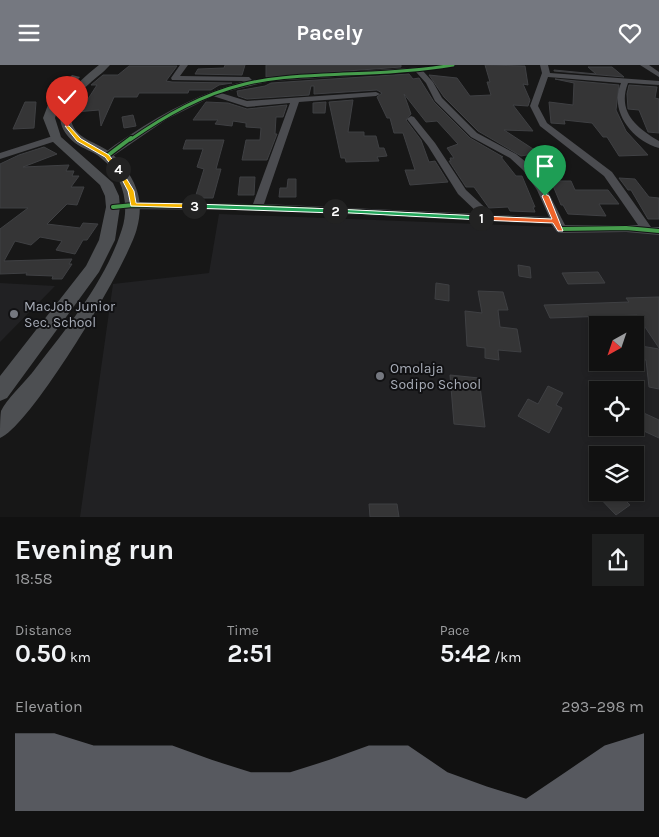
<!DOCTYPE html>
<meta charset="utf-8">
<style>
:root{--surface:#111;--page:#1e1f1f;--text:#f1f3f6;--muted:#9c9d9f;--line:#303131;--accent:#757880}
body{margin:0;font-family:Karla,sans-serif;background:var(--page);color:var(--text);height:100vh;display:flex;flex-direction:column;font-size:19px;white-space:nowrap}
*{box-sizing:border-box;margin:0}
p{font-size:16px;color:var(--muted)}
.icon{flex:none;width:28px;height:28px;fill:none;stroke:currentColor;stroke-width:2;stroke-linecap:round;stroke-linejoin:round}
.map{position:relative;height:452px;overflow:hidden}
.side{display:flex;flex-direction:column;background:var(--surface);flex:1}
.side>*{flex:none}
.needle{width:32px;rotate:220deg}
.buttons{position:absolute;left:589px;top:251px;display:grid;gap:10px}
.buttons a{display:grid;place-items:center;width:55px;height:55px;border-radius:0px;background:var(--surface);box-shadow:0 2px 8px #0003,0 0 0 1px var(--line);font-size:25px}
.pin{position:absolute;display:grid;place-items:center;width:42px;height:42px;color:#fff;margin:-51px -21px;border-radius:50% 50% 50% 0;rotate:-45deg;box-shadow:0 0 5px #0007}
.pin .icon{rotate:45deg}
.km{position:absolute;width:25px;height:25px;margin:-12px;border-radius:50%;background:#222;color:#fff;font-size:14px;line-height:25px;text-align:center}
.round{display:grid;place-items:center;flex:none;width:52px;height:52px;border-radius:0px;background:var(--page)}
.overview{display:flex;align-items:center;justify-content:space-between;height:85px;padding:0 15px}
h1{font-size:28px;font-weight:700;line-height:38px}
.metrics{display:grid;grid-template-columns:repeat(3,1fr);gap:8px;height:85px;padding:5px 15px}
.metrics div{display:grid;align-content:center}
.metrics b{font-size:25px;font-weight:700}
.metrics small{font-size:14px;font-weight:400}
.metrics p{font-size:14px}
.chart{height:140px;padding:10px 15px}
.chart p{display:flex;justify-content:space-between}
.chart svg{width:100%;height:90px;margin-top:5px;fill:var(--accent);opacity:.7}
header{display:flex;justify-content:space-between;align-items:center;height:65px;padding:0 15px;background:var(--accent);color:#fff;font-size:22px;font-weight:700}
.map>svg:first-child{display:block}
</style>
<header><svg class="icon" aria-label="menu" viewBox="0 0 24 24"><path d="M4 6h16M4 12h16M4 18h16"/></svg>Pacely<svg class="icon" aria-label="heart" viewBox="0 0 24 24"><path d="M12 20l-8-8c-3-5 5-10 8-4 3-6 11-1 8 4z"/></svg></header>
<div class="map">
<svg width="659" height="452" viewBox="0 0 659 452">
<rect width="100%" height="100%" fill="#171717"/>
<g fill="#212123" fill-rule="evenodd">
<path d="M 219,149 L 659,166 L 659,452 L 80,452 L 113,219 L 209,208 ZM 598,260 L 635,260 L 635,298 L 598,298 ZM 598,325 L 635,325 L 635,362 L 598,362 ZM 598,390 L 635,390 L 635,428 L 598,428 Z"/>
<path d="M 0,218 L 55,221 L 0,277 Z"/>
</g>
<g fill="#353536" stroke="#3f4043">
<path d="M 225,0 L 245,0 L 242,10 L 195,9 L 198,4 L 224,3 Z"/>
<path d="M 266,0 L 401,0 L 401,2 L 266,12 Z"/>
<path d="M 485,0 L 525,1 L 528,20 L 523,19 L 530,35 L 528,41 L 513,40 L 533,66 L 504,65 L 553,97 L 560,116 L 571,116 L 575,125 L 608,125 L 619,139 L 599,139 L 606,151 L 568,149 L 563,140 L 561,140 L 549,111 L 544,110 L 540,100 L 533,100 L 527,90 L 521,91 L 478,66 L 444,32 L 429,10 L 457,13 L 470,31 L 491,30 L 487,17 L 490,17 Z"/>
<path d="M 129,1 L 177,1 L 166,16 L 172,17 L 232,18 L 219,20 L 211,25 L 189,25 L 188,28 L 139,28 L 137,32 L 114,32 L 101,61 L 99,45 L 75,47 L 79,38 L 86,37 L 97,20 L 91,20 L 103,10 L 118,10 Z"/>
<path d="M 588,2 L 612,2 L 624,12 L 554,6 L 554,5 L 596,9 Z"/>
<path d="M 409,9 L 413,14 L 419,13 L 434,37 L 470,73 L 503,92 L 501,92 L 516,111 L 522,111 L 535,142 L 533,142 L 535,147 L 510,146 L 508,142 L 489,143 L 474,122 L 466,122 L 449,96 L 451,96 L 450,93 L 454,93 L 447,83 L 458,79 L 437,56 L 426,57 L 404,29 L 411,49 L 406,55 L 421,75 L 429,97 L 435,96 L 448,117 L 410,120 L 405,105 L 415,105 L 403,68 L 394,68 L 390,53 L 387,53 L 377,32 L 382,28 L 377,25 L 314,29 L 314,21 L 311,21 L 309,30 L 247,34 L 238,31 L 237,26 L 265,21 L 271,18 Z"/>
<path d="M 555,14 L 619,20 L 616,45 L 626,66 L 648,90 L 619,91 L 607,72 L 603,72 L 592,58 L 564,55 L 565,59 L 551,58 L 549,37 L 573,40 L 574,18 Z"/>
<path d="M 629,20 L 657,22 L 655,33 L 659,34 L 659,68 L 648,67 L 639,45 L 628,44 L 627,29 Z"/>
<path d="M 353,35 L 348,67 L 364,67 L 364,71 L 376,71 L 379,83 L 384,83 L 387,91 L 377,92 L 379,96 L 346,97 L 345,93 L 341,93 L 329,37 Z"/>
<path d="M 25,37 L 36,37 L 34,63 L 13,64 Z"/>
<path d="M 206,37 L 228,38 L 247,44 L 287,40 L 283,52 L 276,52 L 275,69 L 277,69 L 267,95 L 242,95 L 246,75 L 260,75 L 261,63 L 246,62 L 246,58 L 233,56 L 232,61 L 215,59 L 218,55 L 193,55 Z"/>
<path d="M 326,37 L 325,48 L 313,48 L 313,38 Z"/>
<path d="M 133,50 L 136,61 L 124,63 L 122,52 Z"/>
<path d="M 186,75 L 224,75 L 216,104 L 221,104 L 213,133 L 195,133 L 204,104 L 197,102 L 203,84 L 183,84 Z"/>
<path d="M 44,82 L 57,89 L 23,102 L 69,100 L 66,106 L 74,106 L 72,111 L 79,111 L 71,122 L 84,122 L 77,140 L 67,139 L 47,159 L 80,163 L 83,158 L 98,159 L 87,175 L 83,175 L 75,189 L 56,185 L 62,176 L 40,172 L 31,180 L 15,176 L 4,196 L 72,194 L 69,199 L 72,199 L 62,214 L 52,214 L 53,211 L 26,210 L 27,208 L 0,209 L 0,164 L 28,143 L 0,143 L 0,99 L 19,90 Z"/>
<path d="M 240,112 L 255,112 L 254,130 L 238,130 Z"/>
<path d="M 619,113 L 635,114 L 649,132 L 659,133 L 659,154 L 648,154 L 631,125 L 628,125 Z"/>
<path d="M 288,114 L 296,114 L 296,132 L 279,132 L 280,123 L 287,123 Z"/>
<path d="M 518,200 L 530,202 L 531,213 L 519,211 Z"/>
<path d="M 598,207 L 605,218 L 568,219 L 562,208 Z"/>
<path d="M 436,218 L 449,220 L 449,236 L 435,234 Z"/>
<path d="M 478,226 L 503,227 L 508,245 L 498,245 L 500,262 L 517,264 L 521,287 L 498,285 L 499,295 L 485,293 L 485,283 L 467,281 L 465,246 L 482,248 Z"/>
<path d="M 659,232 L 659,283 L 637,250 L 550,253 L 544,240 L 629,237 L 626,233 Z"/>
<path d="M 635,280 L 659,284 L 659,324 L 649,322 L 646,295 L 635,293 Z"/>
<path d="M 450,310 L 479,313 L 485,362 L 454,359 Z"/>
<path d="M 548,321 L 563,328 L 556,340 L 562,343 L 549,368 L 518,351 L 528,334 L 538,339 Z"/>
<path d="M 635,344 L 659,355 L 659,373 L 635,362 Z"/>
<path d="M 595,428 L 618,428 L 630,440 L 616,450 Z"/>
<path d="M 369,439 L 397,439 L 399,452 L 370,452 Z"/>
</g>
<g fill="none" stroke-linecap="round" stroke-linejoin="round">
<g fill="#4b4c50" fill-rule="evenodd">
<path d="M 180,0 L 188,0 L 180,11 L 249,12 L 252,15 L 294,10 L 457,0 L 423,6 L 433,17 L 442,33 L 477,68 L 516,89 L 531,101 L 547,125 L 565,160 L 638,160 L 604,111 L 540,61 L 530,41 L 542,8 L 540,0 L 548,0 L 550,8 L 659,16 L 659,20 L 628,18 C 617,47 636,62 659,76 L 659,83 C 631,75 609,45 621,18 L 548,12 L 538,41 L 547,58 L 612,107 L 651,162 L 659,162 L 659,170 L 626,167 L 561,168 L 557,167 L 551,159 L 257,145 L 109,144 L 109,140 L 133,137 L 253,139 L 290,38 L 247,42 L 213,31 L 167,54 L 110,93 L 102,91 C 109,83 121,76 130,70 C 166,46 203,27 245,16 L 172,15 L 171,13 ZM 416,7 L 426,18 L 435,36 L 471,72 L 510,93 L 523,105 L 537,125 L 549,152 L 493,150 L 466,125 L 435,78 L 414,52 L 411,51 L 407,54 L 428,81 L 458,129 L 479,149 L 264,139 L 299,37 L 376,31 L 380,29 L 376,27 L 247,36 L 221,28 L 271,16 Z"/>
<path d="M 640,0 L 649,0 L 659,7 L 659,12 Z"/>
<path d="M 56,70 L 61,73 L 59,75 L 0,94 L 0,88 Z"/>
</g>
<g fill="#4d4f52" fill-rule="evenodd">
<path d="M 99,0 L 110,0 C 96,16 69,28 71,53 C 72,74 99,77 112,89 C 124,99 134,114 138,129 C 141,140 140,152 137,163 C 129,198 30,362 0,373 C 0,366 0,353 1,346 C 6,335 23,319 32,308 C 65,265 105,218 122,164 C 130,139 123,110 101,93 C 93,86 83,84 75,78 C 40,50 75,19 99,0 Z"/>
<path d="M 72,10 L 80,12 L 61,33 L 55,53 L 61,72 L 113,118 L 119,131 L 120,142 L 115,175 L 99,207 L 7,333 L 0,336 L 0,311 L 86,201 L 99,175 L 106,142 L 105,131 L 100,120 L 52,76 L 43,53 L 51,32 Z"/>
</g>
<g stroke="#111113" stroke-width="5">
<path id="cycleway-far1" d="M 130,75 C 166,50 203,29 245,19 C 277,11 311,11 343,9 C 380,8 417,6 453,0"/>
</g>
<g stroke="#111113" stroke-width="6">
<g id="cycleway">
<path d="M 107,91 L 131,73"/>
<path d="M 113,142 L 133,140 L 257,142 L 555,156 L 561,164 L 626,163 L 659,166"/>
</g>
</g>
<use href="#cycleway-far1" stroke="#469c4c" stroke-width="3"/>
<use href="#cycleway" stroke="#469c4c" stroke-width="4"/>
</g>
<path fill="#f0652b" stroke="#fff" d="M 545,129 L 549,131 L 563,166 L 558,166 L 553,158 L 481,155 L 477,153 L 481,151 L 552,154 L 542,131 Z"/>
<path fill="#22a559" stroke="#fff" d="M 335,144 L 481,151 L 484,153 L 481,155 L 333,147 Z"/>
<path fill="#22a559" stroke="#fff" d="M 194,139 L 335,144 L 339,146 L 335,148 L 192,143 Z"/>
<path fill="#f5b400" stroke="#fff" d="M 116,103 L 120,103 L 134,126 L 136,138 L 194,139 L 197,141 L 194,143 L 131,141 L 128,126 Z"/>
<path fill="#f5b400" stroke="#fff" d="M 65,61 L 69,61 L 81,74 L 109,90 L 120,106 L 116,106 L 105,92 L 77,76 Z"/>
<g fill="#757880" stroke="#111113" stroke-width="2">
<circle cx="14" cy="249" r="5"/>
<circle cx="380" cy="311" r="5"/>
</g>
<g text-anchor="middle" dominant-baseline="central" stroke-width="4" stroke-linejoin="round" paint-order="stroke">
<g font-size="14" fill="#a8adb8" stroke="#111113" text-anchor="start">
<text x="24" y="241">MacJob Junior<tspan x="24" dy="16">Sec. School</tspan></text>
<text x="390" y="303">Omolaja<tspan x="390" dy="16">Sodipo School</tspan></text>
</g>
</g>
</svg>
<div class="buttons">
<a><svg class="needle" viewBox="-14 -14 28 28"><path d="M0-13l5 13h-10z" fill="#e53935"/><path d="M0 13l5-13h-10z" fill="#9c9d9f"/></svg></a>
<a><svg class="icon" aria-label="locate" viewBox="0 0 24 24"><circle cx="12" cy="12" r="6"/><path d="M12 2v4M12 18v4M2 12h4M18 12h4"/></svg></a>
<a><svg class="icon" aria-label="layers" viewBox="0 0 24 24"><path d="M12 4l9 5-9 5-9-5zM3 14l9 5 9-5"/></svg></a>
</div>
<div class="pin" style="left:545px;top:131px;background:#1e9e55"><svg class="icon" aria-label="arrive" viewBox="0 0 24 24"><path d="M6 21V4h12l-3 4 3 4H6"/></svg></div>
<div class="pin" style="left:67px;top:62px;background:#d93025"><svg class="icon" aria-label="check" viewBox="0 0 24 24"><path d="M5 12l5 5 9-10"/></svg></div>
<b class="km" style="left:481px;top:153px">1</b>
<b class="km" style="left:335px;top:146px">2</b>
<b class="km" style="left:194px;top:141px">3</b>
<b class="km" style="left:118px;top:104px">4</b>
</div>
<section class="side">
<div class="overview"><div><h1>Evening run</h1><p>18:58</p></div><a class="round"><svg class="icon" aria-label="share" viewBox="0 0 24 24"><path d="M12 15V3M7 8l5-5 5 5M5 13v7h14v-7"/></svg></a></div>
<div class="metrics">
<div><p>Distance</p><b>0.50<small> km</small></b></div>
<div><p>Time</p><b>2:51</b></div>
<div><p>Pace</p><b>5:42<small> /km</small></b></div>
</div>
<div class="chart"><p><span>Elevation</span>293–298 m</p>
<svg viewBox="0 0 160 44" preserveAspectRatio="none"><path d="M0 44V6L10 6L20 12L30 12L40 12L50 19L60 25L70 25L80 19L90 12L100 12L110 25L120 32L130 38L140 25L150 12L160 6V44z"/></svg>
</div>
</section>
